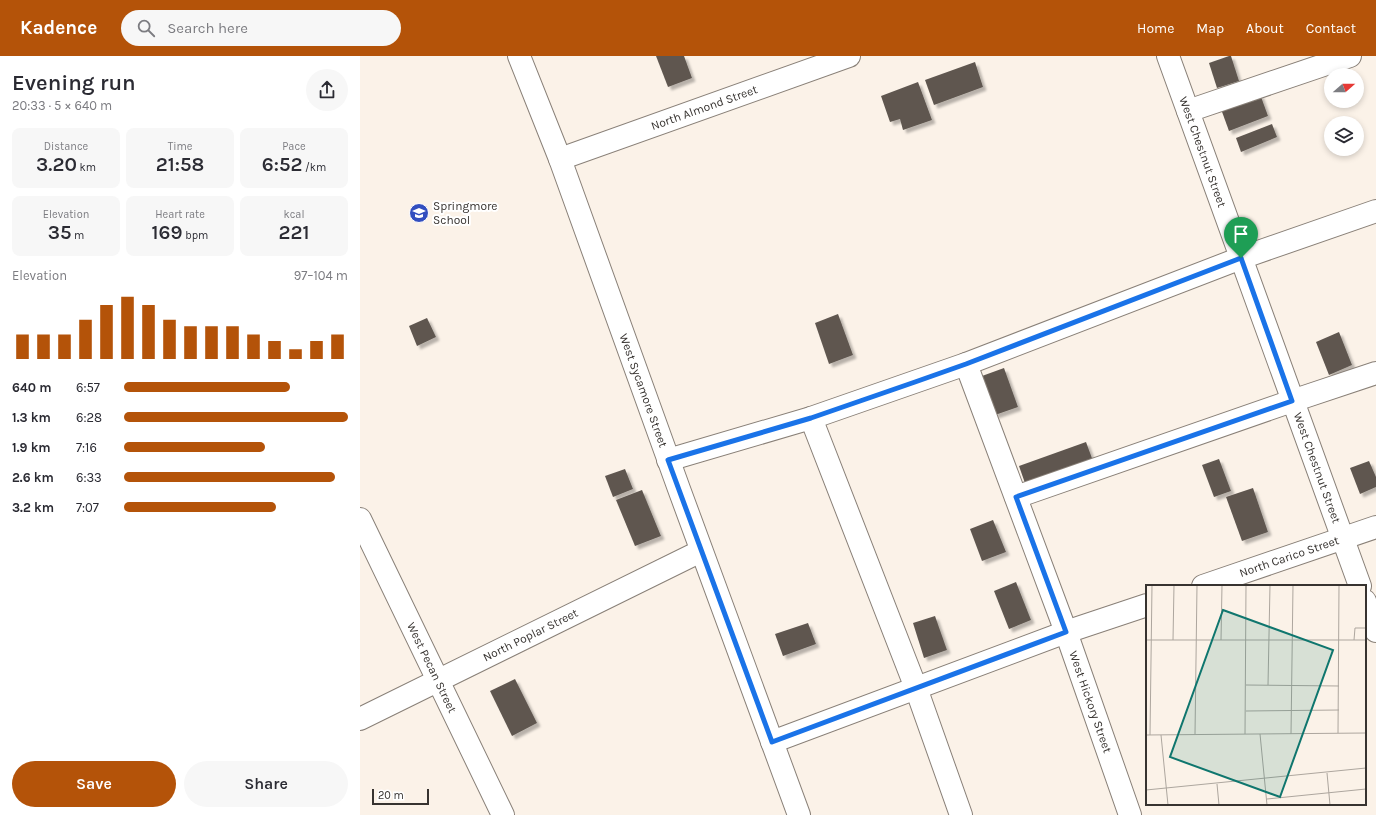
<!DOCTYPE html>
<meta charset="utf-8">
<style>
:root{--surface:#fff;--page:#f7f7f7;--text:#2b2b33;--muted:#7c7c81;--accent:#b45309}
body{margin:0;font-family:Karla,sans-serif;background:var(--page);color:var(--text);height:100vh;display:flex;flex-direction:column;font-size:15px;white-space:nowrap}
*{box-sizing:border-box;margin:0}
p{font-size:13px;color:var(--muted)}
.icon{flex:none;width:22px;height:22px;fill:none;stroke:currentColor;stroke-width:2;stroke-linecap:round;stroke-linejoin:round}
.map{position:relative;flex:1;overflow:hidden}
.sheet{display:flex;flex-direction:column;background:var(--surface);width:360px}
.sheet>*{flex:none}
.needle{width:26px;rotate:70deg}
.tools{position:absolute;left:964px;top:12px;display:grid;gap:8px}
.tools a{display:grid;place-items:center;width:40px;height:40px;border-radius:50%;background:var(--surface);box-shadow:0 2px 6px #0003;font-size:20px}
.scale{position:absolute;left:12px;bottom:10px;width:57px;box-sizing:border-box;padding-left:4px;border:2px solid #373330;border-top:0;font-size:11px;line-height:14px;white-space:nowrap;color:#373330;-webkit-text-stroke:3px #fff;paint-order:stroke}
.pin{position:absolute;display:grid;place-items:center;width:34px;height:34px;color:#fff;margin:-41px -17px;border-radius:50% 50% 50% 0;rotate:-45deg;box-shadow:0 0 4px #0007}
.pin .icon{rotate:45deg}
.round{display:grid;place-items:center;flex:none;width:42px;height:42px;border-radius:21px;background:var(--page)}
.summary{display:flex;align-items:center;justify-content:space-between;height:68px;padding:0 12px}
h1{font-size:22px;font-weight:600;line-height:30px}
.metrics{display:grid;grid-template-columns:repeat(3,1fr);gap:6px;height:68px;padding:4px 12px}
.metrics div{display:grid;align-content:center;border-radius:8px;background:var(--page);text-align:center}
.metrics b{font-size:20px;font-weight:600}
.metrics small{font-size:11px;font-weight:400}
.metrics p{font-size:11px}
.chart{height:112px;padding:8px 12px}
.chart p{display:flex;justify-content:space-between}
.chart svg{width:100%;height:72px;margin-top:4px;stroke:var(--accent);stroke-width:6}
.primary-button{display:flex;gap:8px;margin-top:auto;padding:8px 12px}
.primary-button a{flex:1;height:46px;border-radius:24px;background:var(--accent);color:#fff;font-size:16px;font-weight:600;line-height:46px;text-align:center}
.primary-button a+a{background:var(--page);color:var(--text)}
ul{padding:0 12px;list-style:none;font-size:13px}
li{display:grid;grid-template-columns:64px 48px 1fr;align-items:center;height:30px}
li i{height:10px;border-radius:5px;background:var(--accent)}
header{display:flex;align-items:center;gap:24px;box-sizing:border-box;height:56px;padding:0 20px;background:var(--accent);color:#fff}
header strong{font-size:19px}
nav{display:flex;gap:22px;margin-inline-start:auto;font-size:14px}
.search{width:280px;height:36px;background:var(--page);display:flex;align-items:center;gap:10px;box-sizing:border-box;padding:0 14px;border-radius:22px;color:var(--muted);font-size:15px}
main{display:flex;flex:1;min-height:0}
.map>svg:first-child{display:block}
</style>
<header>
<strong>Kadence</strong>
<div class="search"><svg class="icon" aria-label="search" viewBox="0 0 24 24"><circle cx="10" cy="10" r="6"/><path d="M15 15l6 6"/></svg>Search here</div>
<nav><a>Home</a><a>Map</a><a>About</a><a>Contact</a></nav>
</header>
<main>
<section class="sheet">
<div class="summary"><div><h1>Evening run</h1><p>20:33 · 5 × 640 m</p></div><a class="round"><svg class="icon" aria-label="share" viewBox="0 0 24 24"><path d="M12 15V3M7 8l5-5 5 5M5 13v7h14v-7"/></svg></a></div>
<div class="metrics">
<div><p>Distance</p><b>3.20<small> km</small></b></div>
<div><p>Time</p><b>21:58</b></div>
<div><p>Pace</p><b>6:52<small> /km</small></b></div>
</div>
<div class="metrics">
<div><p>Elevation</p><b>35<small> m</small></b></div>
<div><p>Heart rate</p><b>169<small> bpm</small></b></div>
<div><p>kcal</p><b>221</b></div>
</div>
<div class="chart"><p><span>Elevation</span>97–104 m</p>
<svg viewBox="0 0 160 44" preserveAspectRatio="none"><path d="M5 44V29M15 44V29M25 44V29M35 44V20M45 44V11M55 44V6M65 44V11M75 44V20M85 44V24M95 44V24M105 44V24M115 44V29M125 44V33M135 44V38M145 44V33M155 44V29"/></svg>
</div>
<ul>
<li><b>640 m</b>6:57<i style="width:74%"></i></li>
<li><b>1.3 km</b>6:28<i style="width:100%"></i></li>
<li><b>1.9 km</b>7:16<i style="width:63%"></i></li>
<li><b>2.6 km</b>6:33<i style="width:94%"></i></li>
<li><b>3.2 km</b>7:07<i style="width:68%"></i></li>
</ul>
<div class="primary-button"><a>Save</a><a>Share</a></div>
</section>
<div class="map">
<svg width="1016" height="759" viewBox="0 0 1016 759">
<defs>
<filter id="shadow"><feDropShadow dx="3.5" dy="3.5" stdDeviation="1" flood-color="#0004"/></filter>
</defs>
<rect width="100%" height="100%" fill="#fbf2e8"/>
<g fill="#5f5750" filter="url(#shadow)">
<path d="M 296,0 L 324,0 L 332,22 L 308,31 Z"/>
<path d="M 869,0 L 871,0 L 879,25 L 857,32 L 849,7 Z"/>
<path d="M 615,6 L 623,31 L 574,49 L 565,24 Z"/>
<path d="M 558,26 L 572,64 L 543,74 L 540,63 L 530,66 L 521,40 Z"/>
<path d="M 900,38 L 908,60 L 869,75 L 861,53 Z"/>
<path d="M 912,68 L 917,81 L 881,96 L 876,82 Z"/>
<path d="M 478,258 L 493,299 L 469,308 L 455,267 Z"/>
<path d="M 67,262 L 76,281 L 57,290 L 49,270 Z"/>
<path d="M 979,276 L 992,309 L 969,319 L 956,286 Z"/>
<path d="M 644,312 L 658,351 L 635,359 L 622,320 Z"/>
<path d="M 726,386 L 733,405 L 666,430 L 659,410 Z"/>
<path d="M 859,403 L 871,435 L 854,441 L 842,409 Z"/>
<path d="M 1009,405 L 1016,421 L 1016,431 L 1000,438 L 990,412 Z"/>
<path d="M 265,413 L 273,433 L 253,441 L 245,420 Z"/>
<path d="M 893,432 L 908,476 L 882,485 L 866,441 Z"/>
<path d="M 282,434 L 301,480 L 275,490 L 256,444 Z"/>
<path d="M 633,464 L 646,496 L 622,505 L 610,473 Z"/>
<path d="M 656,526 L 671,564 L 649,573 L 634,535 Z"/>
<path d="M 575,560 L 587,594 L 564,602 L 553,567 Z"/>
<path d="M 448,567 L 456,588 L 423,600 L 415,578 Z"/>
<path d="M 155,623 L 177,667 L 152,680 L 130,635 Z"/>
</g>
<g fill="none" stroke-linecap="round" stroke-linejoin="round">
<g stroke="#898078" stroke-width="24">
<g id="minor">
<path id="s1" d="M 159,0 L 200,103 L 319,433 L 439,759"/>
<path id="s2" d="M 808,0 L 1000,530"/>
<path d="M 828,55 L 990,0"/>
<path id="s3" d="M 200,103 L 489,0"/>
<path id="s4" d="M 606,308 L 706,576 L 770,759"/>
<path d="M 451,362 L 556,632 L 601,759"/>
<path d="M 308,404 L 451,362 L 606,308 L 881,202 L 1016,155"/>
<path d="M 656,441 L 932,345 L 1016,317"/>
<path id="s5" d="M 0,463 L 143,759"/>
<path id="s6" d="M 843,530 L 1016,471"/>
<path d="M 1005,545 L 1016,575"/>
<path id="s7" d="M 0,663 L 341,495"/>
<path d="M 412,686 L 706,576 L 787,549"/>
</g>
</g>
<use href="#minor" stroke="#fff" stroke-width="22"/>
</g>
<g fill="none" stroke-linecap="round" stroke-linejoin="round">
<g stroke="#fff" stroke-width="8">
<path id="route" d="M 881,202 L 932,345 L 656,441 L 706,576 L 412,686 L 308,404 L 451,362 L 555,326 L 606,308 Z"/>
</g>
<use href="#route" stroke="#1a73e8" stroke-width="5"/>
</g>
<defs>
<g id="school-disc" transform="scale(1)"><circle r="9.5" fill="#324ebf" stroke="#fff"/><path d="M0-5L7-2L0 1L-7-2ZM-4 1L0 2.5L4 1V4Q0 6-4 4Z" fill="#fff"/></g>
</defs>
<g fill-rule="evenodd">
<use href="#school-disc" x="59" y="157"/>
</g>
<g text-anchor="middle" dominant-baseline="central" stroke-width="4" stroke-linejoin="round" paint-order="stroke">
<g font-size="12" fill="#373330" stroke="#fff">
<text stroke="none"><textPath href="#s3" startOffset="153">North Almond Street</textPath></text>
<text stroke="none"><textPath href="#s2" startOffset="102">West Chestnut Street</textPath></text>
<text stroke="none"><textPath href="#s1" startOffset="357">West Sycamore Street</textPath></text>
<text stroke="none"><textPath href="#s2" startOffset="438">West Chestnut Street</textPath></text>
<text stroke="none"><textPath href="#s6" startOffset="91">North Carico Street</textPath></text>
<text stroke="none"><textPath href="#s7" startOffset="190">North Poplar Street</textPath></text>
<text stroke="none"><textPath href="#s5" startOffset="165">West Pecan Street</textPath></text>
<text stroke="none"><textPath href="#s4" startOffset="360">West Hickory Street</textPath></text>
</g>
<g font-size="12" fill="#373330" stroke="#fff" text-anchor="start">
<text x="73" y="150">Springmore<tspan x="73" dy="14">School</tspan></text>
</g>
</g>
<g transform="translate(786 529)">
<rect width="220" height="220" fill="#fbf2e8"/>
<path fill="none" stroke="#ada69e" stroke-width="1" d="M 0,55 L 220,55M 27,55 L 28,0M 75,55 L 76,0M 208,55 L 209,43 L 220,43M 100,100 L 193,101M 122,100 L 124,0M 100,126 L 193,125M 192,148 L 193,0M 49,149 L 51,0M 99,149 L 100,0M 114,149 L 121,220M 145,149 L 147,0M 0,150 L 220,148M 4,150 L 6,0M 15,150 L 22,220M 181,188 L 184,220M 71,199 L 73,220M 0,205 L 220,183M 121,214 L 220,204"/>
<path fill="#0f766e" fill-opacity="0.15" stroke="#0f766e" stroke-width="2" d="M 77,25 L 187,65 L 134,212 L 24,172 Z"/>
<rect width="220" height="220" fill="none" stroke="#373330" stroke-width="2"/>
</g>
</svg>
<div class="tools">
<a><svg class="needle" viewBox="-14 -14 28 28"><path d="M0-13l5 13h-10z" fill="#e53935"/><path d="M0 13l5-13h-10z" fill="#7c7c81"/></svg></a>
<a><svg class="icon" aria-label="layers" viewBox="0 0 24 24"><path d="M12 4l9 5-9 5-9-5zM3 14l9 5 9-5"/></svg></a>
</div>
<div class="scale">20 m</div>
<div class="pin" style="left:881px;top:202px;background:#1e9e55"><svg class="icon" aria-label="arrive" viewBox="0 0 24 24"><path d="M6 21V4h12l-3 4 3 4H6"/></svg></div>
</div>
</main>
